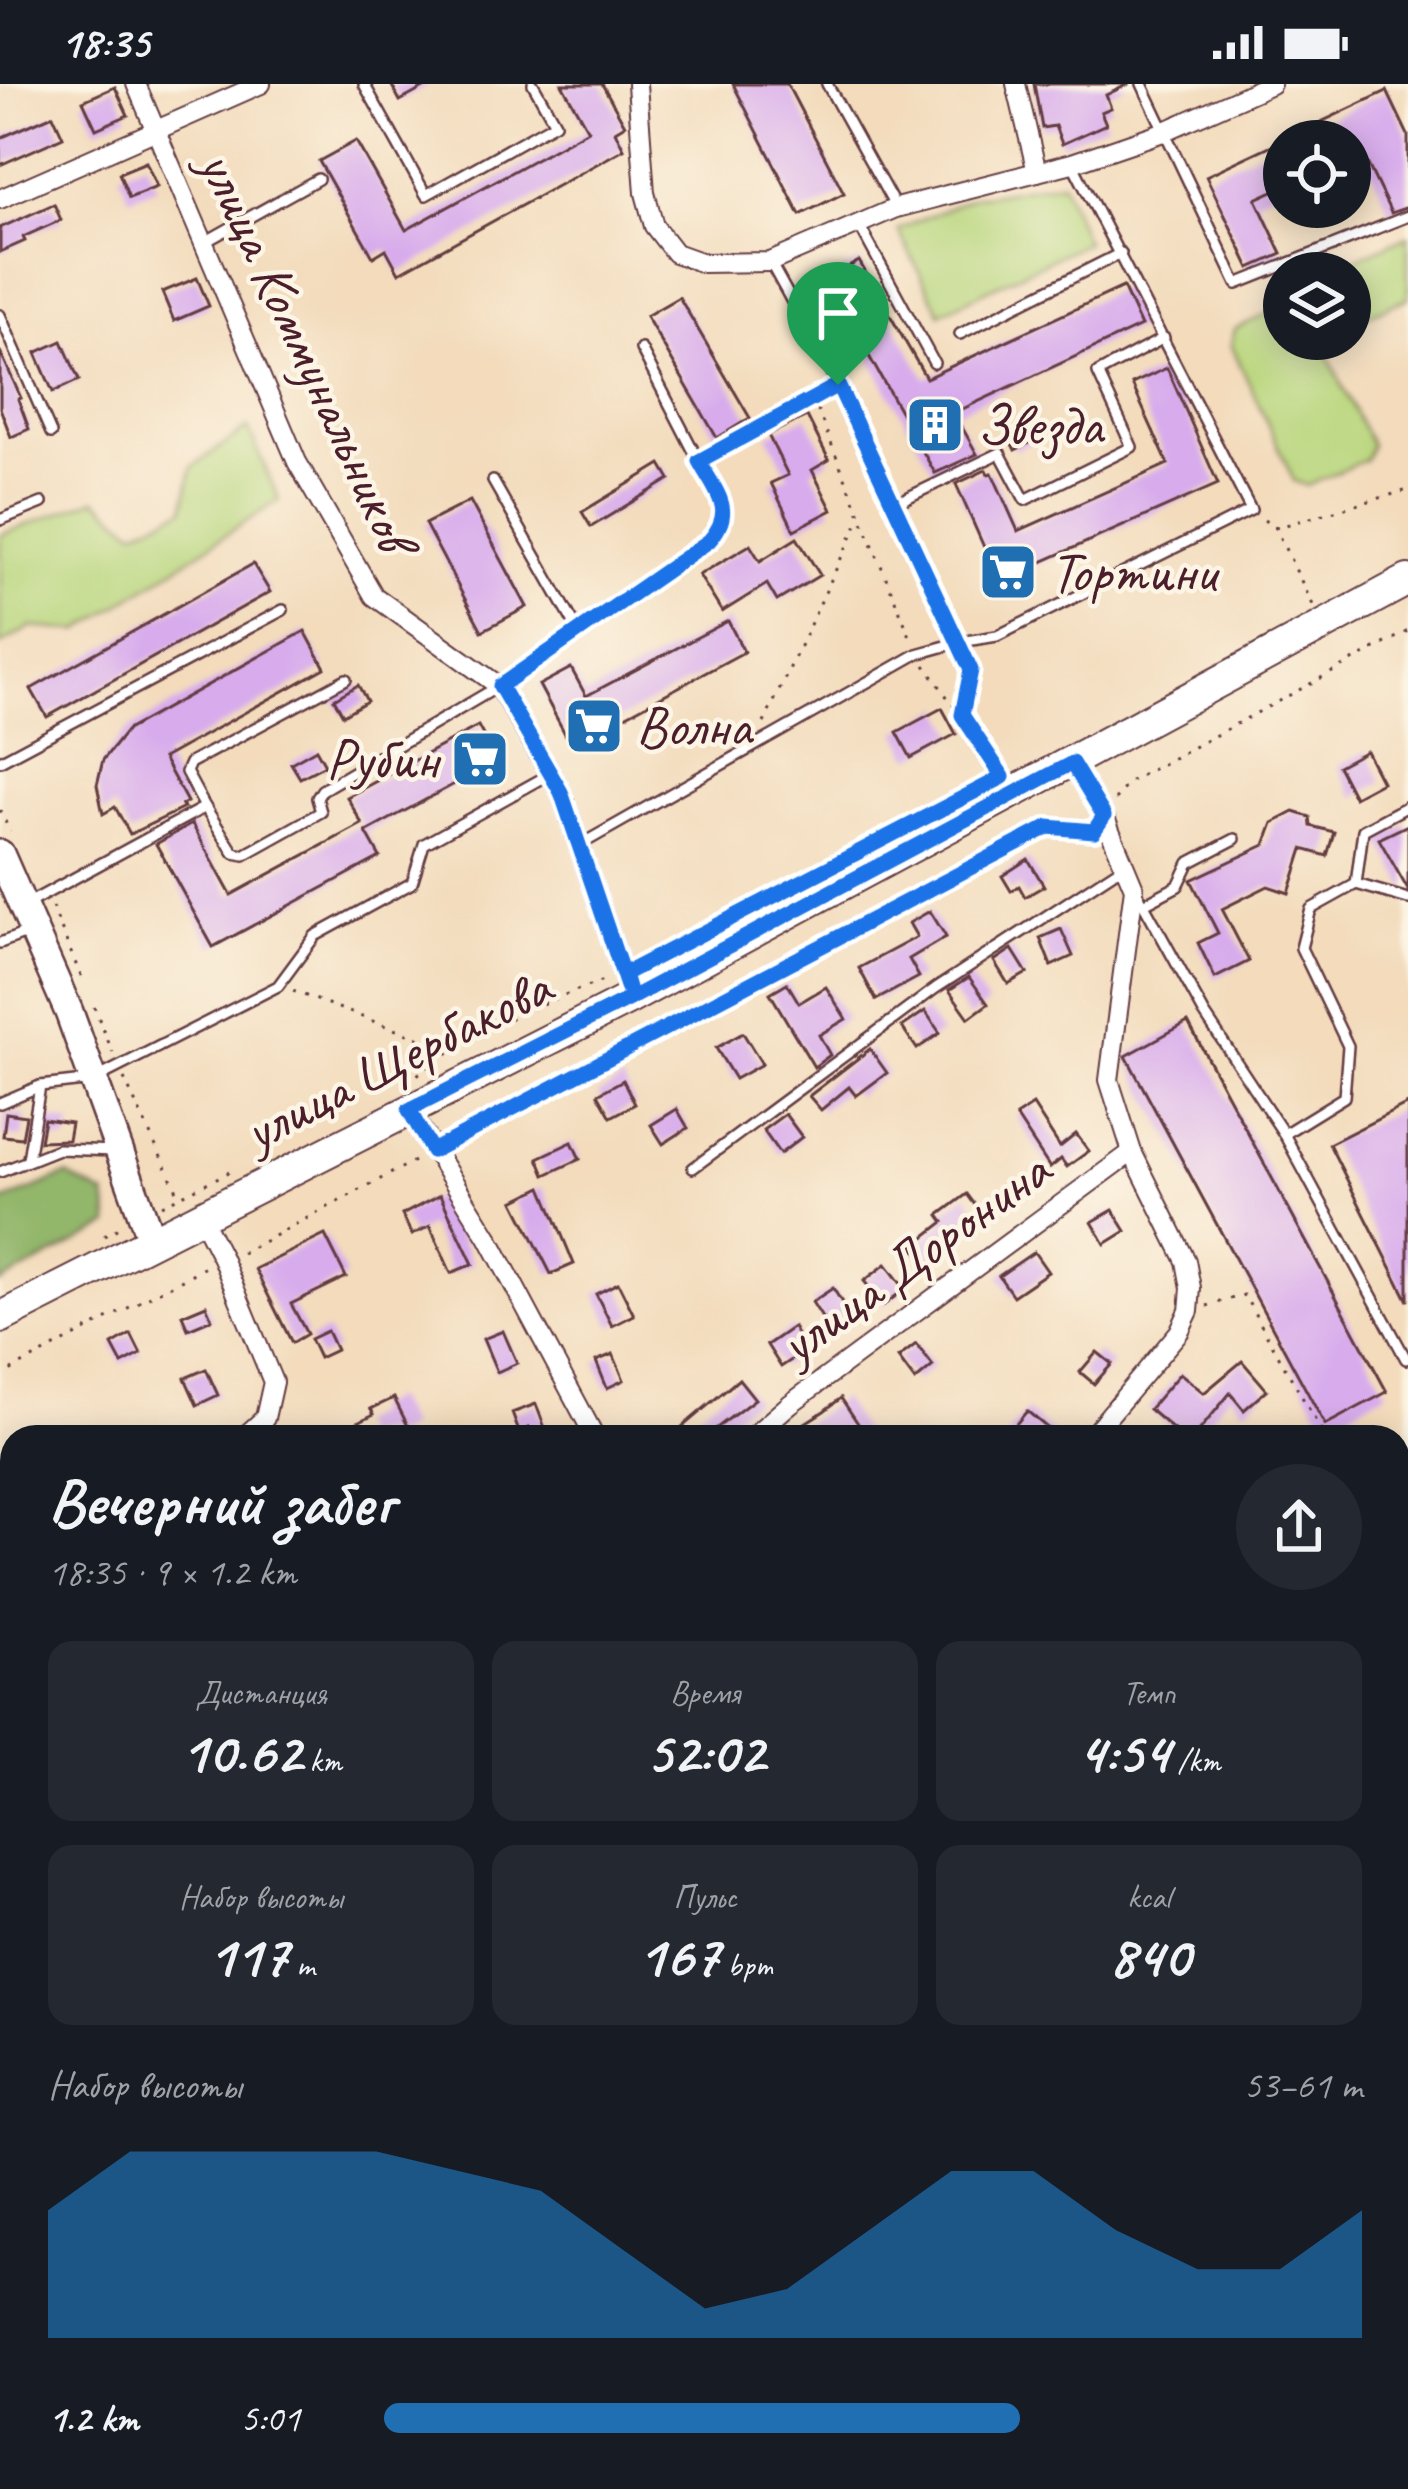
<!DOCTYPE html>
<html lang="ru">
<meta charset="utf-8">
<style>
:root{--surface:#171b24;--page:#242831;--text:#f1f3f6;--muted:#9ea1a6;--accent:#1f6fb2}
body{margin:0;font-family:Caveat,sans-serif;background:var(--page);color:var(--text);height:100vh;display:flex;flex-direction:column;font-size:45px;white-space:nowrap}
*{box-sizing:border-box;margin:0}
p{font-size:39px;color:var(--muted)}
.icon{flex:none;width:66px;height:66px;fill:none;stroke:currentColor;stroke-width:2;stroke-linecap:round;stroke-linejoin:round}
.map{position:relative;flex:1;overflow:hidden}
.panel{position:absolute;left:0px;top:1341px;width:1410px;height:1065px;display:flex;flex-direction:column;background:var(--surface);border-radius:36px 36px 0 0;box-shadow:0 6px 30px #0003}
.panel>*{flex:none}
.controls{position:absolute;left:1263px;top:36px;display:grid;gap:24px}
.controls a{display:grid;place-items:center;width:108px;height:108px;border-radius:50%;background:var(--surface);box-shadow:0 6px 30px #0003;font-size:60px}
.pin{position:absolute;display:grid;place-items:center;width:102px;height:102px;color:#fff;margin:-123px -51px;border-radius:50% 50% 50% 0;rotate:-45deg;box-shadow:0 0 12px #0007}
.pin .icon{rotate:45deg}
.round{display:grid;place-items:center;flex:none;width:126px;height:126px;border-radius:63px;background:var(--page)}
.overview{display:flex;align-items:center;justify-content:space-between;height:204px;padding:0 48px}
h1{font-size:66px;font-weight:700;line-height:90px}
.metrics{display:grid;grid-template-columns:repeat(3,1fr);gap:18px;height:204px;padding:12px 48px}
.metrics div{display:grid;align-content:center;border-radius:24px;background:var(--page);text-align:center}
.metrics b{font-size:60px;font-weight:700}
.metrics small{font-size:33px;font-weight:400}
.metrics p{font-size:33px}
.chart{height:336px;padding:24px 48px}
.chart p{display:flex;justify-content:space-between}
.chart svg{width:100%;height:216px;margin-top:12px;fill:var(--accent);opacity:.7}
ul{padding:0 48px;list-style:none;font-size:39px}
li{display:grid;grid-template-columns:192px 144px 1fr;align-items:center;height:90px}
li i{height:30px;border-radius:15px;background:var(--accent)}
.status{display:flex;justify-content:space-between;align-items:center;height:84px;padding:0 60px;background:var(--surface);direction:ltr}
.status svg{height:33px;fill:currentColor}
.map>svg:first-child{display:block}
</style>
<div class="status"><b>18:35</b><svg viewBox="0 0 49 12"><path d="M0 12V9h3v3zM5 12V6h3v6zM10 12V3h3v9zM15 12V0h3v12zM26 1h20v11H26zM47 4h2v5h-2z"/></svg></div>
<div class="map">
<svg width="1408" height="2405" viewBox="0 0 1408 2405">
<rect width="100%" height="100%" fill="#fcf5e5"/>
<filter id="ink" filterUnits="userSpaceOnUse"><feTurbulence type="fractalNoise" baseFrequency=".00833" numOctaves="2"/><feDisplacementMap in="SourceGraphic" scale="24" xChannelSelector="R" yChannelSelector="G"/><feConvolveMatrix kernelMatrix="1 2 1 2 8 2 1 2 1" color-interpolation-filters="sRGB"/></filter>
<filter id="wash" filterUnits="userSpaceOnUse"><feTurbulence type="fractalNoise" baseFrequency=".004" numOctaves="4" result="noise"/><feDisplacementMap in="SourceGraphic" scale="48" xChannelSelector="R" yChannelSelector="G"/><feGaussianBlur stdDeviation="2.7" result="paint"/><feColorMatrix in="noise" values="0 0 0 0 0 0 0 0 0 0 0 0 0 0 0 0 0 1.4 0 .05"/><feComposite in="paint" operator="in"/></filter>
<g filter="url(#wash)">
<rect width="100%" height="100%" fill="#f3dbbc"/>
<g fill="#b8d57b" stroke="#817a53" stroke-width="3">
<path d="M 1062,98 L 1086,158 L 940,229 L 898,146 L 973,113 Z"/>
<path d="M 1408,152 L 1408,214 L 1357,236 L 1350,220 L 1350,189 L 1336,189 L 1334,184 Z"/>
<path d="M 1284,222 L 1284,255 L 1320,255 L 1371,361 L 1365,376 L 1307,402 L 1294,397 L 1231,260 L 1235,245 Z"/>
<path d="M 248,344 L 279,416 L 79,547 L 31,543 L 0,561 L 0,451 L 96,415 L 135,447 L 184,425 L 192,383 Z"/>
</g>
<path fill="#92b66b" stroke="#6e6a4b" stroke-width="3" d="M 67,1091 L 106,1112 L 110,1141 L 0,1199 L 0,1119 Z"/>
<g id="blocks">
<g fill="#d8acec">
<path d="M 391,0 L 431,0 L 400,17 Z"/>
<path d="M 562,0 L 602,0 L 625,41 L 615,47 L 624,65 L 399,189 L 386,165 L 373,173 L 319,77 L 356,57 L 406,146 L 588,46 Z"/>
<path d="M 733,0 L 787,0 L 844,109 L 800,131 Z"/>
<path d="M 1034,0 L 1129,0 L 1106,11 L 1111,24 L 1101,28 L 1106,40 L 1062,60 L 1055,42 L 1042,44 Z"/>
<path d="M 115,3 L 128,31 L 96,45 L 83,17 Z"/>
<path d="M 1387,7 L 1408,51 L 1408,123 L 1391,129 L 1361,66 L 1350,71 L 1350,57 L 1284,57 L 1284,102 L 1256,115 L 1282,170 L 1250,184 L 1206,92 Z"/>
<path d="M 53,31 L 63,53 L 0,81 L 0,54 Z"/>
<path d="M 146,78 L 157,103 L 129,114 L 119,89 Z"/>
<path d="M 54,120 L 61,136 L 23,153 L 25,157 L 0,168 L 0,144 Z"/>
<path d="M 859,177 L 926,294 L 1123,203 L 1141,242 L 954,329 L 977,370 L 935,389 L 826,196 Z"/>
<path d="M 197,194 L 209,222 L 174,237 L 162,208 Z"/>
<path d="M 679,213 L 750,334 L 717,354 L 646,232 Z"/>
<path d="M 62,257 L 79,296 L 53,308 L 36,269 Z"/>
<path d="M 0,267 L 21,314 L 18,315 L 29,345 L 11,353 L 0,324 Z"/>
<path d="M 1167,284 L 1218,400 L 999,497 L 956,400 L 986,386 L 988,390 L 992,389 L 1018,447 L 1168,380 L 1132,300 Z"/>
<path d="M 807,332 L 829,376 L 812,386 L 832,426 L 794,446 L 771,399 L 788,391 L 768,351 Z"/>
<path d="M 1034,338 L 1042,353 L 1015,366 L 1008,352 Z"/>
<path d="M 661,380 L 670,395 L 591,443 L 582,428 Z"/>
<path d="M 470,417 L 527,523 L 482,547 L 425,440 Z"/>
<path d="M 797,454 L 820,491 L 777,517 L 767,500 L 722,528 L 699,491 L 750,461 L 760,477 Z"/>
<path d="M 253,480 L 270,508 L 47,633 L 31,605 Z"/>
<path d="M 728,537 L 744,568 L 571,661 L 539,601 L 571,584 L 586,612 Z"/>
<path d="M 305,547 L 325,584 L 163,674 L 187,718 L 182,721 L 184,724 L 130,750 L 115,723 L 103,730 L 97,701 L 103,676 L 127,646 Z"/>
<path d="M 358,601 L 367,617 L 343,631 L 334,615 Z"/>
<path d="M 942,624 L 956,650 L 911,674 L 897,648 Z"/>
<path d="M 478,642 L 497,677 L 366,748 L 380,773 L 213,863 L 156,760 L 192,740 L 231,811 L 362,740 L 347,713 Z"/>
<path d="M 316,665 L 325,681 L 300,694 L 291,679 Z"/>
<path d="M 1366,667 L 1382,698 L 1354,713 L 1338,682 Z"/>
<path d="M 1294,728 L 1310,733 L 1311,742 L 1334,748 L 1327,772 L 1303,765 L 1289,809 L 1268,802 L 1222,825 L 1249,877 L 1215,894 L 1198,859 L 1218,849 L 1191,796 L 1265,761 L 1273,739 Z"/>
<path d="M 1408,741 L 1408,806 L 1379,755 Z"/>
<path d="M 1028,775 L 1044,802 L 1025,813 L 1019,802 L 1011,807 L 1002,792 Z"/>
<path d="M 930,827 L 946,853 L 909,875 L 919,893 L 876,916 L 859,884 L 917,853 L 909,839 Z"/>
<path d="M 1061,845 L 1073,872 L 1051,882 L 1040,854 Z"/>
<path d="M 1012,865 L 1027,889 L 1008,900 L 994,877 Z"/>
<path d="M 969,893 L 988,920 L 969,934 L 949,906 Z"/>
<path d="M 787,899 L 799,919 L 826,903 L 846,935 L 819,951 L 830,971 L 814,983 L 770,909 Z"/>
<path d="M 925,927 L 940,949 L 917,965 L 902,943 Z"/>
<path d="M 1188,938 L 1387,1308 L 1325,1341 L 1126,972 Z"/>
<path d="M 743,949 L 762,980 L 735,995 L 716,964 Z"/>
<path d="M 870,965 L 887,989 L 856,1012 L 849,1003 L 821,1026 L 809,1012 Z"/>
<path d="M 623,996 L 635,1020 L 611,1033 L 598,1010 Z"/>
<path d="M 1408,1020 L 1408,1217 L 1329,1060 Z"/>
<path d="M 1033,1021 L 1060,1063 L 1076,1050 L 1089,1067 L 1067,1083 L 1061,1075 L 1050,1084 L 1016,1032 Z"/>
<path d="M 677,1025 L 688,1044 L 663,1060 L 651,1041 Z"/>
<path d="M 6,1029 L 26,1032 L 22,1054 L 3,1052 Z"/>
<path d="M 785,1030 L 802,1053 L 780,1070 L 763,1046 Z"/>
<path d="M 44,1035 L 71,1039 L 68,1056 L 40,1057 Z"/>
<path d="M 572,1058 L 580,1075 L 545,1091 L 538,1074 Z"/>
<path d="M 542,1103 L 574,1180 L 551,1190 L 514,1117 Z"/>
<path d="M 967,1110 L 984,1133 L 928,1182 L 913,1162 L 944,1138 L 939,1131 Z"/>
<path d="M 440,1111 L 473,1180 L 451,1189 L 430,1142 L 412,1151 L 402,1131 Z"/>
<path d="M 1113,1126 L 1126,1147 L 1105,1160 L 1092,1138 Z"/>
<path d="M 325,1151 L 346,1193 L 291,1220 L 307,1250 L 292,1259 L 255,1185 Z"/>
<path d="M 1034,1168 L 1048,1188 L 1013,1212 L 999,1192 Z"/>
<path d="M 886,1180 L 905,1205 L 884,1221 L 864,1197 Z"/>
<path d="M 618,1199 L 634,1231 L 612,1242 L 596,1210 Z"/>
<path d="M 833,1204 L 852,1235 L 831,1248 L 812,1218 Z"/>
<path d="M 206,1221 L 212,1235 L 188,1245 L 182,1231 Z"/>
<path d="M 793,1243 L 805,1267 L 781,1283 L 767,1261 Z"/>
<path d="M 327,1247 L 336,1266 L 319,1274 L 310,1255 Z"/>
<path d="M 503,1247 L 517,1279 L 497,1288 L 483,1255 Z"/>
<path d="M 131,1250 L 141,1270 L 122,1280 L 112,1261 Z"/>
<path d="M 916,1260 L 933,1282 L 915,1297 L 898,1274 Z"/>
<path d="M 1097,1268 L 1112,1280 L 1094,1300 L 1080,1288 Z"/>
<path d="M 613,1270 L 624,1296 L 607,1304 L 596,1277 Z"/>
<path d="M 1242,1277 L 1267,1306 L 1244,1326 L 1230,1309 L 1194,1353 L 1182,1353 L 1149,1325 L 1180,1289 L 1204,1309 Z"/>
<path d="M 206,1285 L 218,1311 L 197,1321 L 185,1294 Z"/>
<path d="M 739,1295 L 755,1315 L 705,1353 L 690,1353 L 682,1343 Z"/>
<path d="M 394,1314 L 409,1344 L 391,1353 L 384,1353 L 382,1348 L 362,1353 L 356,1339 L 374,1330 L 371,1325 Z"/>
<path d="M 841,1314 L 867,1353 L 783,1353 L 824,1327 Z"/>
<path d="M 536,1320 L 546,1347 L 532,1353 L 529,1344 L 519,1348 L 512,1329 Z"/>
<path d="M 1027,1327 L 1058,1353 L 1005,1353 Z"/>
</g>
</g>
</g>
<g filter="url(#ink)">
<use href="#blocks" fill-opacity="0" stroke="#633b41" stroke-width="3"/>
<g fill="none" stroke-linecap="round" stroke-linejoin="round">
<g stroke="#633b41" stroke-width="14">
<g id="lane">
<path d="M 364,0 L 426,111 L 555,39 L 533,0"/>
<path d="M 827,0 L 896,124"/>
<path d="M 1142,0 L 1237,200 L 1408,132"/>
<path d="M 859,141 L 934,279"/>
<path d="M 203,159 L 318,95"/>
<path d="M 770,178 L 838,301 L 960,558"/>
<path d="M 0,231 L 51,349"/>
<path d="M 960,250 L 1121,169"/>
<path d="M 493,397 L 580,550"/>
<path d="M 894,420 L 1000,369 L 1025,416 L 1132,363 L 1098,289 L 1164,254"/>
<path d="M 0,436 L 42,419"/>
<path d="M 0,677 L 283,526"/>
<path d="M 205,723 L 186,688 L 190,679 L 346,595"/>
<path d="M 580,761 L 917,570 L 960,558 L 997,552 L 1251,426 L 1072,79"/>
<path d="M 1356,800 L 1408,815"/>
<path d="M 1137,808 L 1204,929 L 1284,1050 L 1344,1013 L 1348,962 L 1301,864 L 1311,825 L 1356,800 L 1363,746 L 1408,722"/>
<path d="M 1144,820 L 1178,802 L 1189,779 L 1235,755"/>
<path d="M 25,821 L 205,723 L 234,769 L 244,771 L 321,728 L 317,714 L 322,706 L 499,602 L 709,457 L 722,442 L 725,428 L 641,265"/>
<path d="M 0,859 L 29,848"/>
<path d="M 0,1019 L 40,1002 L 93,996 L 278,902 L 315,852 L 412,799 L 424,760 L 552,689"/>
<path d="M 1284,1050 L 1406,1275"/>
<path d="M 28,1075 L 40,1002"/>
<path d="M 693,1084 L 936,904 L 1123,782"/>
<path d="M 0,1088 L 58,1065 L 116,1067"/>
</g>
</g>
<g stroke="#633b41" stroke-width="22">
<g id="street">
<path d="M 136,0 L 297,378 L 374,512 L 499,602 L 561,708 L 631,914"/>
<path d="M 637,0 L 645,109 L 654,142 L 675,169 L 703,179 L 770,178 L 896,124 L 1072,79 L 1163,48 L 1271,0"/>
<path d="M 1016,0 L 1037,88"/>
<path d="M 0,115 L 261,0"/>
<path d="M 1072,679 L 1104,732 L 1134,804 L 1109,996 L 1132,1068 L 1186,1177 L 1191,1204 L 1189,1227 L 1179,1248 L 1091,1353"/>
<path d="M 409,1026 L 488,1153 L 595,1353"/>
<path d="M 200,1131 L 222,1174 L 273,1298 L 265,1334 L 244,1353"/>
<path d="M 752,1353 L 790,1320 L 1132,1068"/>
<path d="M 0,1500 L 12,1492"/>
<path d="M 1398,1535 L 1408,1525"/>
<path d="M 0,1911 L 12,1903"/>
<path d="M 1398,1976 L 1408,1966"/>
<path d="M 0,2116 L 12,2105"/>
<path d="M 104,2405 L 114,2394"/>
<path d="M 552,2405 L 562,2394"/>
<path d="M 971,2405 L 981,2394"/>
</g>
</g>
<g stroke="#633b41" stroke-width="32">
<path id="secondary" d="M 0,770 L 69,928 L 151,1155"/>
</g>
<g stroke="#633b41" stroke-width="34">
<path id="primary" d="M 0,1234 L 631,914 L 1408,496"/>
</g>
<g stroke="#633b41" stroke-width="3" stroke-dasharray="3 9" stroke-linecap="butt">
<path d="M 813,315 L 912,557"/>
<path d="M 713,369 L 826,308"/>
<path d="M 1264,436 L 1275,444 L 1313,521"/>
<path d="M 1275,444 L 1408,406"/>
<path d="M 925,581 L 998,686"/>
<path d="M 962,630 L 971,586 L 965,570"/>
<path d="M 764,639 L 859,436"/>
<path d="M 1115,716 L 1129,698 L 1408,547"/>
<path d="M 0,726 L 10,748"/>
<path d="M 52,823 L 83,897"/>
<path d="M 293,907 L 447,965"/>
<path d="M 94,923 L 113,969"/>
<path d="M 124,995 L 179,1111"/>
<path d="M 408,998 C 468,950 535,920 606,896"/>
<path d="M 453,1056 L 1047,743 L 1092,747"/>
<path d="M 162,1121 L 229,1088"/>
<path d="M 104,1152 L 122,1142"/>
<path d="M 242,1169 L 418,1075"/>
<path d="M 1207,1222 L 1244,1211 L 1322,1348 L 1332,1353"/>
<path d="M 0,1292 L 205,1183"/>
<path d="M 1398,1389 L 1408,1395"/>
</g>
<use href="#lane" stroke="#fff" stroke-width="9"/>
<use href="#street" stroke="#fff" stroke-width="18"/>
<use href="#secondary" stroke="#fff" stroke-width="27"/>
<use href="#primary" stroke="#fff" stroke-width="30"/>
</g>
</g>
<g fill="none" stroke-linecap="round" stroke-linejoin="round" filter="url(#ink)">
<g stroke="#fff" stroke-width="24">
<path id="route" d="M 838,301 L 699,377 C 716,409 737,426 709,457 L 500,602 L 561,708 L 631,914 L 409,1026 L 432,1067 L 1048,743 L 1094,747 L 1104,732 L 1072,679 L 631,914 L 624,890 L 1003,693 L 962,631 L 971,586 L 838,301"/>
</g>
<use href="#route" stroke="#1a73e8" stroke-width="15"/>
</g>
<defs>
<g id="building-square" transform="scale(3)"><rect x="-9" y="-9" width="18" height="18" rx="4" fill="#1f6fb2" stroke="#fcf5e5"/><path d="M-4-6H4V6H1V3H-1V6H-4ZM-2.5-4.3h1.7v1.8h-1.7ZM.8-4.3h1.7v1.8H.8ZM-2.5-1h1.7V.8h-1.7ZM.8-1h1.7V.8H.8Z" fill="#fff"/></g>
<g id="supermarket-square" transform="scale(3)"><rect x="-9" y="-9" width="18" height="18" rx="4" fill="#1f6fb2" stroke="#fcf5e5"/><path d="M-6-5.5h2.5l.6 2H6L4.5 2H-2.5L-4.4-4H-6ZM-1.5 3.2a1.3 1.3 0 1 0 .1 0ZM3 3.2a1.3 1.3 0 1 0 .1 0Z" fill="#fff"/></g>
</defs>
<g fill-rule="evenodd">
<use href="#building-square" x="935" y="341"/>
<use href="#supermarket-square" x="1008" y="488"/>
<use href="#supermarket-square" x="594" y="642"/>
<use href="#supermarket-square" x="480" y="675"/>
</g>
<g text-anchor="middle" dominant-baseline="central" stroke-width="9" stroke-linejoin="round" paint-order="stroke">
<g font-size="57" fill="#4a1f2b" stroke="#fcf5e5">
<text transform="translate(307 266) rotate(65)">улица Коммунальников</text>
<text transform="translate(397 975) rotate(-27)">улица Щербакова</text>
<text transform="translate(914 1173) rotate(-36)">улица Доронина</text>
</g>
<g font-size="57" fill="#4a1f2b" stroke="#fcf5e5" text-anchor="start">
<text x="977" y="341">Звезда</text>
<text x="1050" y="488">Тортини</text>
<text x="636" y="642">Волна</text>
<text x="438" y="675" text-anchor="end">Рубин</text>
</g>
</g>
</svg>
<div class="controls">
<a><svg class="icon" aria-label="locate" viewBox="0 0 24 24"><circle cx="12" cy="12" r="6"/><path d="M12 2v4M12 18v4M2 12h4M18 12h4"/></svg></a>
<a><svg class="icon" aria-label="layers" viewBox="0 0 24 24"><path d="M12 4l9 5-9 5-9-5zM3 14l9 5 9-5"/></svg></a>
</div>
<div class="pin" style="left:838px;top:301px;background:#1e9e55"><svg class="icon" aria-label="arrive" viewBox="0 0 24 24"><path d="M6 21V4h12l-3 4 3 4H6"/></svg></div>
<section class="panel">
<div class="overview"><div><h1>Вечерний забег</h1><p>18:35 · 9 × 1.2 km</p></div><a class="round"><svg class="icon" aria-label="share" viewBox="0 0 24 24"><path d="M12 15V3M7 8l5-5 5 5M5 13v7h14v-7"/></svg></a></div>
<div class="metrics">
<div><p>Дистанция</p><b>10.62<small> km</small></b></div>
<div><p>Время</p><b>52:02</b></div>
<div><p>Темп</p><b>4:54<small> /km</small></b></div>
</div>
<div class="metrics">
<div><p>Набор высоты</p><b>117<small> m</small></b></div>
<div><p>Пульс</p><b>167<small> bpm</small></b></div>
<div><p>kcal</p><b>840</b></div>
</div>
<div class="chart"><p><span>Набор высоты</span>53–61 m</p>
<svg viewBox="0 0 160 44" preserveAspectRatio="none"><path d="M0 44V18L10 6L20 6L30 6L40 6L50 10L60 14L70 26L80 38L90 34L100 22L110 10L120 10L130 22L140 30L150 30L160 18V44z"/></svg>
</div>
<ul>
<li><b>1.2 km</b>5:01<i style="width:65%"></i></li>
</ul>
</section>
</div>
